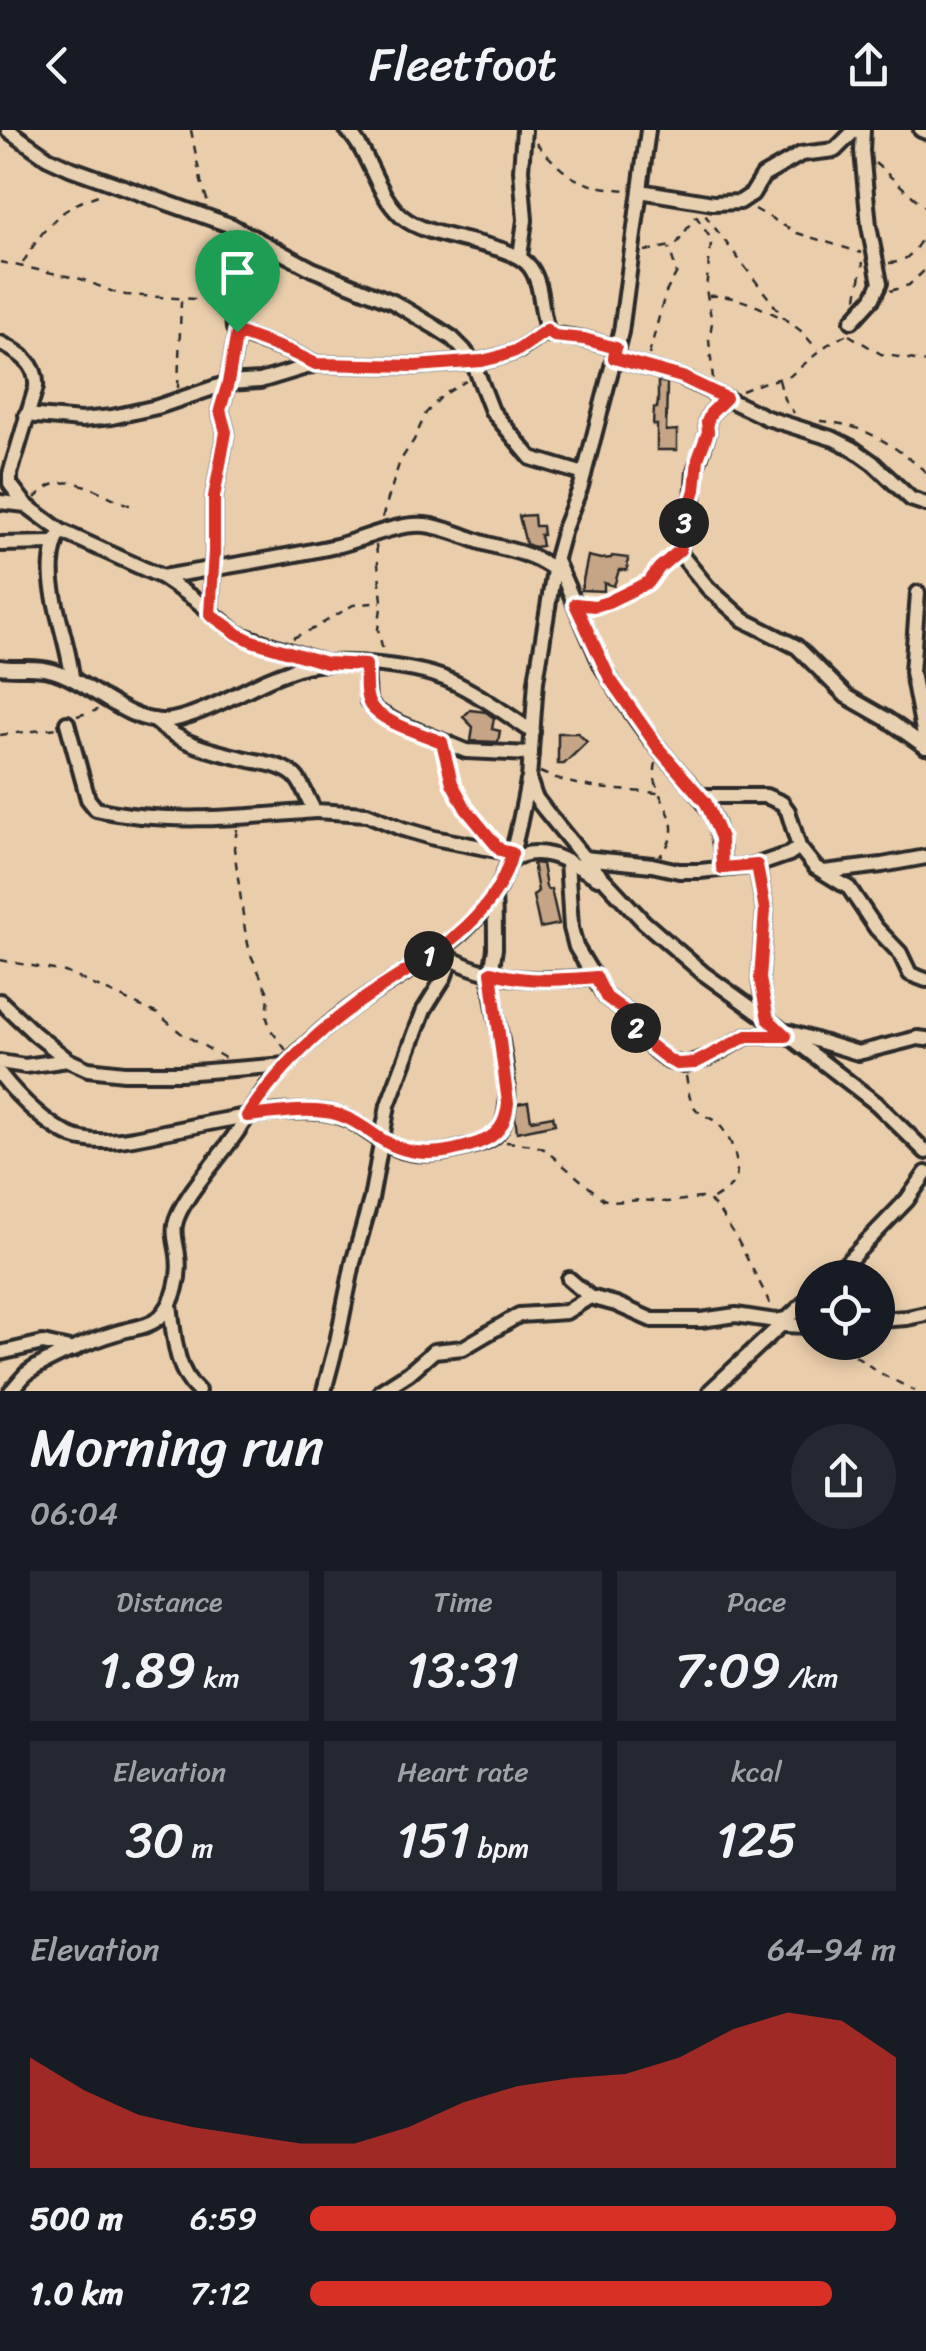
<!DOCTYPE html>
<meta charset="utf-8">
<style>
:root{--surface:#171b24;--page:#242831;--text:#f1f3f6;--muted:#9ea1a6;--accent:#d93025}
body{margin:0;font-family:Sriracha,sans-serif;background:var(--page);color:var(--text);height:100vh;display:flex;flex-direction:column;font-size:38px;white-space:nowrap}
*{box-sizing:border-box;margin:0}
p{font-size:32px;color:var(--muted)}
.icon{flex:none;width:55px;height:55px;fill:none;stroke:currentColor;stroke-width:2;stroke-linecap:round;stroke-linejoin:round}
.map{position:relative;height:1261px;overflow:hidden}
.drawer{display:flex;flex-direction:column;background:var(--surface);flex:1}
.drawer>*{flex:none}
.fabs{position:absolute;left:795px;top:1130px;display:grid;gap:20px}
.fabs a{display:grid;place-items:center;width:100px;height:100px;border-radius:50%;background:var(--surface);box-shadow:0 5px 15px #0003;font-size:50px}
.pin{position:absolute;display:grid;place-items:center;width:85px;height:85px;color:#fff;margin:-102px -42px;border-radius:50% 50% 50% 0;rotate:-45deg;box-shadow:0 0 10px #0007}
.pin .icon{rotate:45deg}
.km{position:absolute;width:50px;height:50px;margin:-25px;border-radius:50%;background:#222;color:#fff;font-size:28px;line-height:50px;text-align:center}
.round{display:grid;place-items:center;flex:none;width:105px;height:105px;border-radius:52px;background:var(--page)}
.headline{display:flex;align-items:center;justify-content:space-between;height:170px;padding:0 30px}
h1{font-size:55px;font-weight:600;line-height:75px}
.figures{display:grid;grid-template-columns:repeat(3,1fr);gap:15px;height:170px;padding:10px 30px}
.figures div{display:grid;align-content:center;border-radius:0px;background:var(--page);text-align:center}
.figures b{font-size:50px;font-weight:600}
.figures small{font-size:28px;font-weight:400}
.figures p{font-size:28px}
.chart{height:280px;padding:20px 30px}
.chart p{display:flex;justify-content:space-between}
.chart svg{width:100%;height:180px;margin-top:10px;fill:var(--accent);opacity:.7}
ul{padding:0 30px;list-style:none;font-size:32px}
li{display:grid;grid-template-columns:160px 120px 1fr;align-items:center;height:75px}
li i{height:25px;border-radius:12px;background:var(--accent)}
header{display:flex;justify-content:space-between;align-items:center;height:130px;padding:0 30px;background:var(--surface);font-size:45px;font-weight:600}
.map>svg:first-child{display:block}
</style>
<header><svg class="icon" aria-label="back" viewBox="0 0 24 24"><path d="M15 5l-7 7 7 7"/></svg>Fleetfoot<svg class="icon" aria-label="share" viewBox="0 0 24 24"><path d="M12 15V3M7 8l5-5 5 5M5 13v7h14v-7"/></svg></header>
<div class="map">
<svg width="926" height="1261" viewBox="0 0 926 1261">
<rect width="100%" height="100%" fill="#eaceac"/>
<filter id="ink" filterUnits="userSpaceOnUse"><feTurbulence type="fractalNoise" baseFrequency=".01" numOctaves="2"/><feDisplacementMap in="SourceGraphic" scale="20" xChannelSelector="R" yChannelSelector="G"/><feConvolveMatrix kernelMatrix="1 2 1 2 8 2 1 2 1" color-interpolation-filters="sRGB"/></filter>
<g filter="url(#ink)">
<g fill="#c5a585" stroke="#2b2b2b" stroke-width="2.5">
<path d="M 658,251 L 667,253 L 666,301 L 677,300 L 677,320 L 657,320 L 657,295 L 653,295 L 654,278 L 657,278 L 658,271 Z"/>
<path d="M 534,385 L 535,396 L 542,396 L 543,405 L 540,405 L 542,416 L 534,417 L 526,414 L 519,386 Z"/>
<path d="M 588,426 L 601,429 L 611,428 L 612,426 L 628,428 L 627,440 L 619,440 L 614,456 L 604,453 L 604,461 L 581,460 Z"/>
<path d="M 470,580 L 486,582 L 494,588 L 492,599 L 500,601 L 498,612 L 471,611 L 473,597 L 463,587 Z"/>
<path d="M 558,603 L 578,603 L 587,612 L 564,634 L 558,634 Z"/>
<path d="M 533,733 L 542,734 L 546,757 L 548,760 L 551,759 L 559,794 L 540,798 L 533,766 L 538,761 Z"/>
<path d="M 528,972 L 531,990 L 553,986 L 555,994 L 517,1002 L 515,987 L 517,974 Z"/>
</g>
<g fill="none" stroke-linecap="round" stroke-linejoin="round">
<g stroke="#2b2b2b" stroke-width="20">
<g id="street">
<path d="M 8,0 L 48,28 L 70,38 L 232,96 L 312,139 L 393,172 L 435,197 L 452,208 L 464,220 L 473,232 L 492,281 L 531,328 L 584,344"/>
<path d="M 347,0 C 371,24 375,62 401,86 C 430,112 511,110 530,137 C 544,156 539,183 549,204 L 584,209 L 616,218"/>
<path d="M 648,0 L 621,202 L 581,356 L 564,399 L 556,428 L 536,551 L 529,649 L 535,667 L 545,680 L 584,728 L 644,792 L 703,843 L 767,889 L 877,974 L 926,1022"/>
<path d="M 921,0 L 926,2"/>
<path d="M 640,61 L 713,73 L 740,72 L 752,64 L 763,46 L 801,24 L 835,20 L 855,0"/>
<path d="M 232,96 L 229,143 L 234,198 L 237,203 L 289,221 L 316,234 L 416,236 L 482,231 L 498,227 L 519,220 L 547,200"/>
<path d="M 520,126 L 525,90 L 521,40 L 524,0"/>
<path d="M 852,191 L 873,168 L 880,153 L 869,96 L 862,21 L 863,0"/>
<path d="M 0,213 C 19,222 38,234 36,257 L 10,344 L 10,354 L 26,375 L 61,401 L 162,447 L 197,471 L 238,504 L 322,532"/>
<path d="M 614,228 L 681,247 L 767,288 L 834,309 L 852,318 L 873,333 L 911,369 L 926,374"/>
<path d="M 726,268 L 711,283 L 707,292 L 708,302 L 695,341 L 693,371 L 681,408 L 680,420 L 682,426 L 708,458 L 744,490 L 797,517 L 846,566 L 888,590 L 926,617"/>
<path d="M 26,285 L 81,290 L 112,287 L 157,277 L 228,253 L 260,251 L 316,234"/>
<path d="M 0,372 L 26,375"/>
<path d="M 61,401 C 36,447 68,500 72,548"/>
<path d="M 0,414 L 54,413"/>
<path d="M 557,433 L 602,536 C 619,564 638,593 659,619 C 692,659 725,681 722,738"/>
<path d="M 162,447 C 220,437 278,429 336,416 C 365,409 395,393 425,395 C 445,397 465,407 484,413 C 514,422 528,421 555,440"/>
<path d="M 918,463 L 912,542 L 926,617"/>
<path d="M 210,483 L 214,422 L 214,367 L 226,302 L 220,280 L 228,253 L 237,203"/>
<path d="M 366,535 L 368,572 L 376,581 L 396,592 L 466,621 L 531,624"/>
<path d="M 0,537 C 18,540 35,535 53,541 C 88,551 126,592 163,591 C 192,590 242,561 269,549 C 281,544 293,539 305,536 C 342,528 422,536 455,553 C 483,566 507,585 533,602"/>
<path d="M 154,590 C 181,615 215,622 250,630 C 265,633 283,635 295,646 C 304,655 307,670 315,681 L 367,684 L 403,699 L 434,708 L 512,723"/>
<path d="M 67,593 L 88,669 L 96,679 C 167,695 243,687 315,681"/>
<path d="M 701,666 L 766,666 L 782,673 L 788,681 L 799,717 L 815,737 L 849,758 L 876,798 L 900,823 L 910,844 L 926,850"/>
<path d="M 584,728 L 652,735 L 679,741 L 700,741 L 757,735 L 789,724 L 799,717"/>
<path d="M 567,730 L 571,798 L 576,817 L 606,867 L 628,883 L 646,912 L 657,922 L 669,931 L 684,935 L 709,927 L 747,906 L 787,906"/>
<path d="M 510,731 C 540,711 571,733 598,748"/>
<path d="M 757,735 L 765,780 L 760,849 L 767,889"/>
<path d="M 824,742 L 882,735 L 926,727"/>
<path d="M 447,826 C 492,853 545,851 595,847"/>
<path d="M 0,871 L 35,904 L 68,930"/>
<path d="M 789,902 L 858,923 L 918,908 L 926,909"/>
<path d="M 0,932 L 25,936 L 68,930 L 88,939 L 124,943 L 181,943 L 286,935"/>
<path d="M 0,944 C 17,966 54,1004 82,1009 C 108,1015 138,1007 164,1002 C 216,992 269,978 322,982 C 352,984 370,1007 396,1018 C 417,1027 441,1024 463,1018 C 474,1015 490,1012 497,1003 C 523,975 492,886 491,848 C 491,838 494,828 495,818 C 495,800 495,783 494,765"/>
<path d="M 832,1148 L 907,1070 L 926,1043"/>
<path d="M 569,1149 L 590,1167 L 616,1174 L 652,1190 L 701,1190 L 736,1185 L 776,1191 L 786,1189"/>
<path d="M 170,1175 C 174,1204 175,1241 198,1261"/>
<path d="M 878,1190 L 907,1188 L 926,1184"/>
<path d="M 780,1195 L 812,1196"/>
<path d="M 0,1223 L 43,1213 L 74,1220"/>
<path d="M 11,1261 C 16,1256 21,1249 26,1244 C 46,1229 92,1210 116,1203 C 130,1198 147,1198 159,1188 C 175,1173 181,1147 178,1125 C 177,1116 173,1105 175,1095 C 179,1072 214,1034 229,1013 C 243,995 254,975 267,957 C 286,931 330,892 356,874 C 403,842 462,815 493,767 C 514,733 520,690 528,651"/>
<path d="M 324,1261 L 337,1212 L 353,1133 L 371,1069 L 388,975 L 424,880 L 444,848 L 451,829"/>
<path d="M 381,1261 L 409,1243 L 434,1221 L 463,1218 L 519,1185 L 566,1182 L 590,1167"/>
<path d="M 710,1261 L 812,1166"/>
</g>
</g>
<g stroke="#2b2b2b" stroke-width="2.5" stroke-dasharray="8 8" stroke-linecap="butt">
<path d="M 191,0 L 201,51 L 209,76"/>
<path d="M 536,13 C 569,49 577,56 627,60"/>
<path d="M 875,33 L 926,78"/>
<path d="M 755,79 L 797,103 L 862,123"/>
<path d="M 705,85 L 784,188 L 801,201 L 818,220"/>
<path d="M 696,86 L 709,106 L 711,114 L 706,159 L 712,193 L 709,210 L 713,249"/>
<path d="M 645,121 L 676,115 L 695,87"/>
<path d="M 0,132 L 81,149 L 116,163 L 126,165 L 194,169 L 218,164"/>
<path d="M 23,133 C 44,96 62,75 105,63"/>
<path d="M 889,133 C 909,133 916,118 926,102"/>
<path d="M 890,161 L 909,155 L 926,139"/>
<path d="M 709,166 C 734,164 760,177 782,188"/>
<path d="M 857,168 L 863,132"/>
<path d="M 849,205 L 881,224 L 926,232"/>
<path d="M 649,225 L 665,164 L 677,142 L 669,118"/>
<path d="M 779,250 L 784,269 L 794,283"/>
<path d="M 178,258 L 181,171"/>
<path d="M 742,261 L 762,253 L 790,246 L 827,215 L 847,204"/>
<path d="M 820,291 C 865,294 893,315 926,342"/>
<path d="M 35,368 C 39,364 43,360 48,357 C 76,342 106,368 132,376"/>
<path d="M 382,388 L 400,331 L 414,310 L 426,283 L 443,265 L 466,251"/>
<path d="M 376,415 L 382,471 L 378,499 L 383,521"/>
<path d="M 587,475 L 595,476 L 608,472 L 649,451 L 668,430"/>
<path d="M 293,508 L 315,498 L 353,475 L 381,472"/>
<path d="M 77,586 L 98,580"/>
<path d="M 0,605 L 58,598"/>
<path d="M 446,628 C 454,663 468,679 489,707"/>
<path d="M 656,633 C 647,671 693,688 660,726"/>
<path d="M 540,642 C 577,659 619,660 659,663"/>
<path d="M 237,699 L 234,718 L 245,800 L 250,823 L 269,865 L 267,888 L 271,900 L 286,920"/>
<path d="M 0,830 L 65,842 L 158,884 L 181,903 L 225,928"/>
<path d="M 686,946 C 688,956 688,969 695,978 C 700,985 708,986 715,991 C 729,1001 742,1034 735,1050 C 731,1059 718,1066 710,1071"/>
<path d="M 506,1012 L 534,1015 L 544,1019 L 603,1069 L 612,1072 L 641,1070 L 667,1072 L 701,1068 L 710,1071 L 719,1081 L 738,1111 L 766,1165 L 772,1180"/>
<path d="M 826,1212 L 859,1228 L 878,1242 L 915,1261"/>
</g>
<use href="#street" stroke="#e8d1b1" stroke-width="12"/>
</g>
</g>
<g fill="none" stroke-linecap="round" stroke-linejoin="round" filter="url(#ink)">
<g stroke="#fff" stroke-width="20">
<path id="route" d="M 547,200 L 554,206 L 584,209 L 616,218 L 614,228 L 682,247 L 726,268 L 711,283 L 707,292 L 708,302 L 698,329 L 695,360 L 685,391 L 680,420 L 659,438 L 649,452 L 608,472 L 595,476 L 575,474 L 610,549 L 659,619 L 706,673 L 721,708 L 722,738 L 757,735 L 765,780 L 760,849 L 768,889 L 786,906 L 747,906 L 695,933 L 677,934 L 669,930 L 646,912 L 628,883 L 606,867 L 596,847 C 561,850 525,853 491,842 L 508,973 C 506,994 498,1006 478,1013 C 445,1025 412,1029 381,1009 C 364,998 347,984 325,982 C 300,978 273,984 247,986 C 276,943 312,906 355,875 C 413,833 493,800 512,723 L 500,720 L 466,679 L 452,653 L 442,612 C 423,604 381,592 370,575 C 364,565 366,547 366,535 L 326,533 L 252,511 L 238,504 L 210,484 L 214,422 L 214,367 L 226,302 L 220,280 L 228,253 L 237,202 L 289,221 L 316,234 L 416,236 L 482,231 L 498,227 L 518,220 Z"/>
</g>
<use href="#route" stroke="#d93025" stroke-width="12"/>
</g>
</svg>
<div class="fabs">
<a><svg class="icon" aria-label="locate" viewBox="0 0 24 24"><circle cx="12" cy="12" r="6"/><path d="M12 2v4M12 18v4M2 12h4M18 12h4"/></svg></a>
</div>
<div class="pin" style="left:237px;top:202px;background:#1e9e55"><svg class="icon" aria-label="arrive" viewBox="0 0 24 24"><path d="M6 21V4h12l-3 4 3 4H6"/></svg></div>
<b class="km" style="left:429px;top:826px">1</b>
<b class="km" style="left:636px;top:898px">2</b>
<b class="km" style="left:684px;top:393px">3</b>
</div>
<section class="drawer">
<div class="headline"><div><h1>Morning run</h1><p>06:04</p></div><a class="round"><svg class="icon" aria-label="share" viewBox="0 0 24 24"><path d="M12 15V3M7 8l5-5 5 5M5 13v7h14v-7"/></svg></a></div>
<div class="figures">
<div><p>Distance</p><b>1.89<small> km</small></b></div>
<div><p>Time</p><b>13:31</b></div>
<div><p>Pace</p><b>7:09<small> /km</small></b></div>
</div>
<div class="figures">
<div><p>Elevation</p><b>30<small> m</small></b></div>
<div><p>Heart rate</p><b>151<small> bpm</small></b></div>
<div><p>kcal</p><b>125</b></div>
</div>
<div class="chart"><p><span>Elevation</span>64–94 m</p>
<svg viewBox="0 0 160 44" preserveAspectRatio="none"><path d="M0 44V17L10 25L20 31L30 34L40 36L50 38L60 38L70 34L80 28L90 24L100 22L110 21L120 17L130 10L140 6L150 8L160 17V44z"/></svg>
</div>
<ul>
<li><b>500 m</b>6:59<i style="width:100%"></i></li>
<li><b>1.0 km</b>7:12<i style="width:89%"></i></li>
</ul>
</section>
